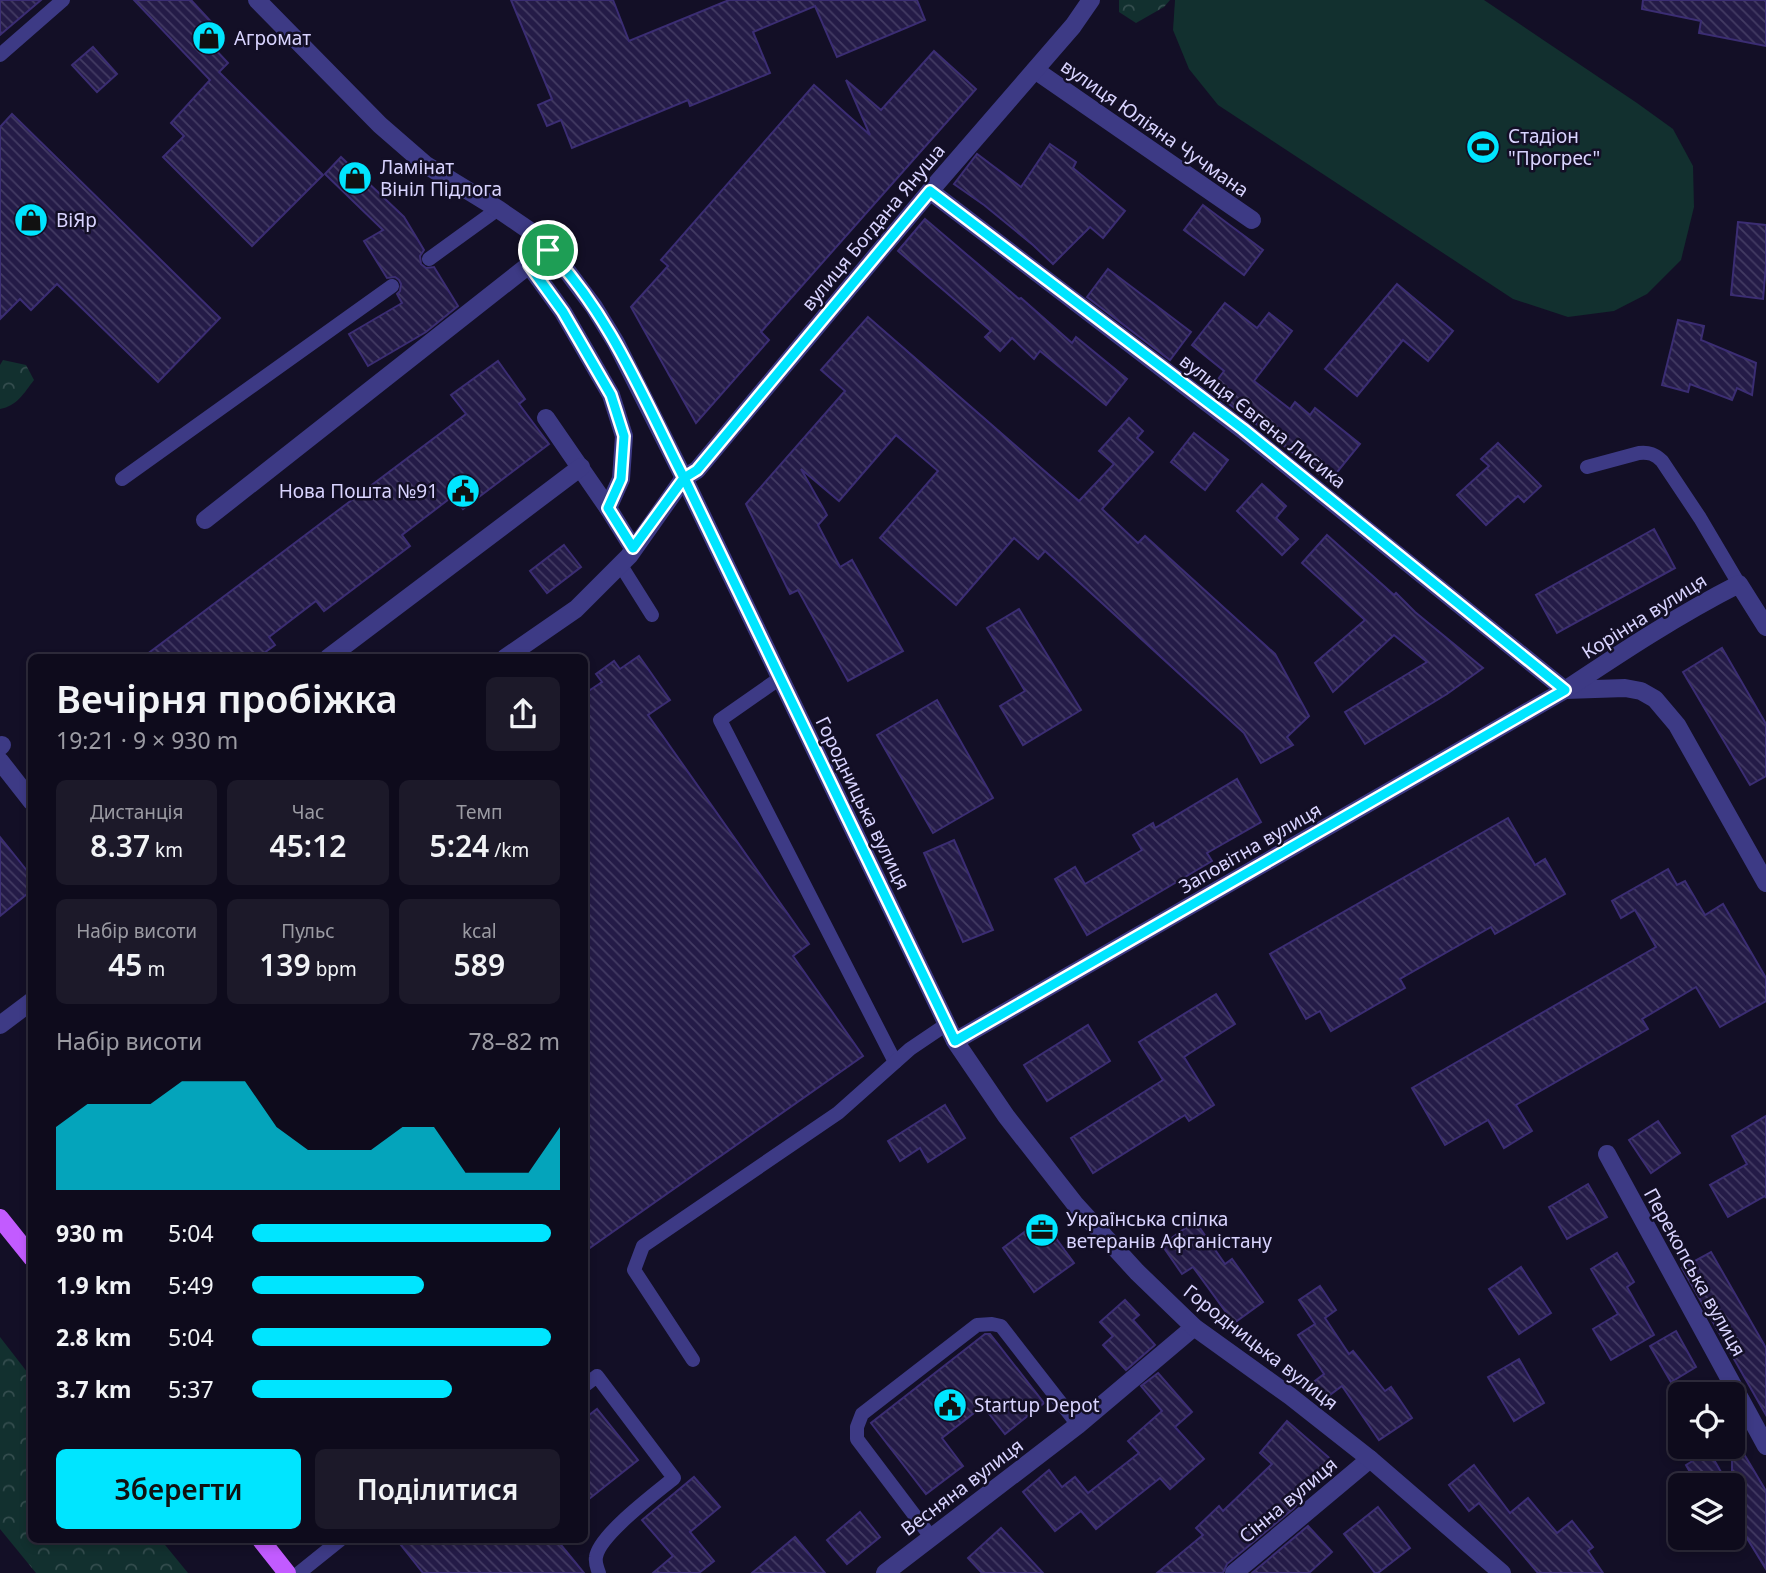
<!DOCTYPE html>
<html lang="uk">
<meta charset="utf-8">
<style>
:root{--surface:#0e0b1c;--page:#1c1929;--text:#f1f3f6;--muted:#9b9ba3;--line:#2e2b3b;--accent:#00e5ff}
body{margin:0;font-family:"Noto Sans",sans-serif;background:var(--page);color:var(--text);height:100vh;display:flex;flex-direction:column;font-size:26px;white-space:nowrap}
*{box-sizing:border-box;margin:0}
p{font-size:23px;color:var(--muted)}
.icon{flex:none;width:38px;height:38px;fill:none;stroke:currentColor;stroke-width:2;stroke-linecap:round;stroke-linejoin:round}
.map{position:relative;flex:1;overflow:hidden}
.side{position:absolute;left:28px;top:654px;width:560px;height:889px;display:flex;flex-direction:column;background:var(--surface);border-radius:10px;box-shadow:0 4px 10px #0003,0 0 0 2px var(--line)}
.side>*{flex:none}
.controls{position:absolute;left:1668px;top:1382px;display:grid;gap:14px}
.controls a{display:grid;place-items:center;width:77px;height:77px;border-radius:10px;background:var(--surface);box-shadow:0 4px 10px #0003,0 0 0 2px var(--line);font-size:35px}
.pin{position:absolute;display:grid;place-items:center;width:60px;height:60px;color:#fff;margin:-30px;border:4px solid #fff;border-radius:50%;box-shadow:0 2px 7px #0007}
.round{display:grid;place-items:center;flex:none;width:74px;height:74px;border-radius:10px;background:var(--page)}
.summary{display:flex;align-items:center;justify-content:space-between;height:119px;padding:0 28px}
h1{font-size:38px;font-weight:600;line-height:52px}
.stats{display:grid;grid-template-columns:repeat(3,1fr);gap:10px;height:119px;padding:7px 28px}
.stats div{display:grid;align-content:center;border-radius:10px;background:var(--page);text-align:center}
.stats b{font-size:30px;font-weight:600}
.stats small{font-size:19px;font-weight:400}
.stats p{font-size:19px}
.chart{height:196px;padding:14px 28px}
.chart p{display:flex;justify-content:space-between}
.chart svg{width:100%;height:126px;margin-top:7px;fill:var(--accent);opacity:.7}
.action{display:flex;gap:14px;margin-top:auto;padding:14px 28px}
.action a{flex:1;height:80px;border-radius:10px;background:var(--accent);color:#111;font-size:28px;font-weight:600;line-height:80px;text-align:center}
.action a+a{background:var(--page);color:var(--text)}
ul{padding:0 28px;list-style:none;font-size:23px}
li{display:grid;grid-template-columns:112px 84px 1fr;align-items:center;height:52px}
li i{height:18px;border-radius:9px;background:var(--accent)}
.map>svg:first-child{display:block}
</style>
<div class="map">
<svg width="1766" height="1573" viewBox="0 0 1766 1573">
<defs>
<pattern id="forest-crowns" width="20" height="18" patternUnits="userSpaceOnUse" patternTransform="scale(1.75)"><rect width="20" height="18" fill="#12302f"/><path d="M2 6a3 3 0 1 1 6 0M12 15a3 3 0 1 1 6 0" fill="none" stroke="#344d4e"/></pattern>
<pattern id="building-back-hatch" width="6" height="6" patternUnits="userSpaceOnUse" patternTransform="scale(1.75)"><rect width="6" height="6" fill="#241b47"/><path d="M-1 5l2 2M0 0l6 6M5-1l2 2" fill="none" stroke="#433b63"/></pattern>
</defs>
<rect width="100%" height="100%" fill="#130f26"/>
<path fill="#12302f" d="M 1175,0 L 1484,0 L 1637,103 L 1673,129 L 1693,166 L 1694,207 L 1681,260 L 1647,294 L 1614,311 L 1568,317 L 1513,299 L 1218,105 L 1189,69 L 1173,30 Z"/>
<g fill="url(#forest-crowns)">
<path d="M 1119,0 L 1170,0 L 1164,7 L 1136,23 L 1119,12 Z"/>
<path d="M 3,360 L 26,365 L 34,380 C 24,393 17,406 0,409 L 0,365 Z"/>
<path d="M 0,1337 L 31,1377 L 32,1540 L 161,1540 L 188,1573 L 36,1573 L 0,1529 Z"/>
</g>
<g fill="url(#building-back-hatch)" stroke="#3b2d73" stroke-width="2">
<path d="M 0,0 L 41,0 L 0,35 Z"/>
<path d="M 134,0 L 191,0 L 215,26 L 210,31 L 219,40 L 212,46 L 228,63 L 219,72 L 323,175 L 252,246 L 163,157 L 184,136 L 171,123 L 210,80 Z"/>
<path d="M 511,0 L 613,0 L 629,41 L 729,0 L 917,0 L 925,20 L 837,57 L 815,6 L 753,32 L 770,73 L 690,106 L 688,100 L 572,148 L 561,120 L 547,126 L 538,105 L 552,99 Z"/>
<path d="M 1643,0 L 1766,0 L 1766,46 L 1699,33 L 1701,21 L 1642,9 Z"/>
<path d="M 93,47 L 117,74 L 97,92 L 72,65 Z"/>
<path d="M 934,51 L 976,89 L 761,332 L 769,340 L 696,423 L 631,307 L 668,266 L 661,260 L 814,85 L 870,135 L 846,80 L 881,110 Z"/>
<path d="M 12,114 L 220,318 L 158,382 L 57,284 L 31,310 L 20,299 L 0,319 L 0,127 Z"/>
<path d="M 1050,144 L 1076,162 L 1073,168 L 1125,211 L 1103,238 L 1090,227 L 1053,264 L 1033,245 L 984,205 L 954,184 L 977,154 L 1021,187 Z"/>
<path d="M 341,157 L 404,217 L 424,250 L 420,256 L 421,264 L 426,268 L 434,267 L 458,306 L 426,332 L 368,366 L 349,334 L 402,303 L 397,294 L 400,291 L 401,284 L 399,280 L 395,277 L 387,278 L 364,241 L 383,230 L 325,174 Z"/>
<path d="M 1203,205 L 1263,250 L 1244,275 L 1184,230 Z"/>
<path d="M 925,219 L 1019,299 L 1021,298 L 1072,343 L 1076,337 L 1127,379 L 1106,405 L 1040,351 L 1034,359 L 1012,338 L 1000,351 L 985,337 L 991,331 L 898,251 Z"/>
<path d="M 1738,222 L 1766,225 L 1766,265 L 1763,299 L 1731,295 Z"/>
<path d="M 1108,269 L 1191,332 L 1170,360 L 1087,297 Z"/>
<path d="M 1397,284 L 1453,331 L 1428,361 L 1403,340 L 1357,396 L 1325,369 Z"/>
<path d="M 1225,303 L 1257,328 L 1269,313 L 1292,331 L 1254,381 L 1290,409 L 1295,402 L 1310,415 L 1315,408 L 1360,444 L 1329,482 L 1267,432 L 1210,390 L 1224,371 L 1192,345 Z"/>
<path d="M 868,317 L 1079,501 L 1114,464 L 1099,451 L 1129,418 L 1143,431 L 1137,438 L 1153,452 L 1102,509 L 1138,543 L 1145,536 L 1275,654 L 1309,716 L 1287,737 L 1293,745 L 1261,763 L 1244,733 L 1045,551 L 1038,559 L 1014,538 L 956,605 L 880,538 L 938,471 L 896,435 L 839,501 L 801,469 L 827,515 L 818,525 L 840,567 L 852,560 L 903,651 L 848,681 L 798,590 L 790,594 L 746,504 L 845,391 L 821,370 Z"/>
<path d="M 1678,320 L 1704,326 L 1701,340 L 1756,363 L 1752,395 L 1737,388 L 1732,400 L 1690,384 L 1688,392 L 1662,385 Z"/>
<path d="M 498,361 L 525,399 L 519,404 L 549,444 L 463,509 L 453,496 L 402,535 L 410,546 L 324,611 L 316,601 L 269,637 L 275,645 L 257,658 L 142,658 L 466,414 L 451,395 Z"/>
<path d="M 1194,433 L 1228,460 L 1205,490 L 1171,462 Z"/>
<path d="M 1498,443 L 1541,486 L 1524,502 L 1518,496 L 1486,525 L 1457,495 L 1489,466 L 1481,459 Z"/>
<path d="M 1262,484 L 1286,506 L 1276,518 L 1298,539 L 1282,555 L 1237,511 Z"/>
<path d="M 1654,529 L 1675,568 L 1557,633 L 1536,595 Z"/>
<path d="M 1327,535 L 1394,595 L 1396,593 L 1415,612 L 1483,668 L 1447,694 L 1365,744 L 1345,712 L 1427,662 L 1394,635 L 1333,692 L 1315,663 L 1365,620 L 1302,563 Z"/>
<path d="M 564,545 L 581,567 L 547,593 L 530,571 Z"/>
<path d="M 1019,609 L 1081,710 L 1023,745 L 1000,706 L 1025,691 L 987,628 Z"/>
<path d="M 1722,648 L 1766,724 L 1766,776 L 1750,785 L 1683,672 Z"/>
<path d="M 639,656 L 670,700 L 648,715 L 809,944 L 793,956 L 863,1056 L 584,1252 L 584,694 L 602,682 L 596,674 L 614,661 L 620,669 Z"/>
<path d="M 937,700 L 993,798 L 933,833 L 877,735 Z"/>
<path d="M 1237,779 L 1261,822 L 1207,853 L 1212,861 L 1087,935 L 1055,879 L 1075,867 L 1085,884 L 1142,850 L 1133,835 L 1153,823 L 1155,828 Z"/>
<path d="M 1508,818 L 1535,865 L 1545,859 L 1565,894 L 1495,934 L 1491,927 L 1400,979 L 1405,988 L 1331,1031 L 1320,1011 L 1306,1019 L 1270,954 Z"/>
<path d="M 0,837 L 32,877 L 32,890 L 0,916 Z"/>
<path d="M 954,840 L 993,930 L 963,942 L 924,853 Z"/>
<path d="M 1668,869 L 1677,885 L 1685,881 L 1705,915 L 1723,904 L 1766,978 L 1766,1001 L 1720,1027 L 1696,987 L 1642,1019 L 1648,1029 L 1516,1105 L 1532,1131 L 1504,1148 L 1488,1120 L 1445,1145 L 1412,1088 L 1656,947 L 1635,910 L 1621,918 L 1612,901 Z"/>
<path d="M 1216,994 L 1235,1024 L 1184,1057 L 1214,1105 L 1189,1121 L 1185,1115 L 1093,1173 L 1071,1138 L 1163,1080 L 1139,1042 Z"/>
<path d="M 1088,1025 L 1110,1061 L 1047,1101 L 1024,1065 Z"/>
<path d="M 945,1105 L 965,1138 L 928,1162 L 920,1148 L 900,1161 L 888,1141 Z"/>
<path d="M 1766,1116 L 1766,1198 L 1765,1196 L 1728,1217 L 1710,1185 L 1747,1164 L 1732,1136 Z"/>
<path d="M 1658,1121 L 1680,1153 L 1651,1173 L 1629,1140 Z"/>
<path d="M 1588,1184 L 1607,1217 L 1567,1239 L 1549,1207 Z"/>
<path d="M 1042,1219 L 1074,1263 L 1034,1292 L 1003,1248 Z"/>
<path d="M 1195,1221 L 1225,1264 L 1232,1259 L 1263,1302 L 1234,1323 L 1193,1267 L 1182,1274 L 1162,1245 Z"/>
<path d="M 1711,1252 L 1766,1348 L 1766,1415 L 1682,1268 Z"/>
<path d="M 1617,1253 L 1634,1282 L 1627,1287 L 1654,1335 L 1611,1360 L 1593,1329 L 1618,1314 L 1591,1269 Z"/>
<path d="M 1521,1267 L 1551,1313 L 1519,1334 L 1489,1289 Z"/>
<path d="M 1320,1286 L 1336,1310 L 1325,1318 L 1349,1354 L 1353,1351 L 1385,1391 L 1391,1387 L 1412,1418 L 1379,1440 L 1342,1386 L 1319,1403 L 1307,1387 L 1324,1374 L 1298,1335 L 1315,1324 L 1299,1300 Z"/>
<path d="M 1125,1300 L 1139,1315 L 1133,1320 L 1155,1345 L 1126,1370 L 1103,1345 L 1113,1336 L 1100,1322 Z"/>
<path d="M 1676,1331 L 1696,1367 L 1671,1382 L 1650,1346 Z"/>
<path d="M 985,1334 L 990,1334 L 1044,1403 L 1005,1434 L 983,1406 L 942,1438 L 963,1466 L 926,1494 L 871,1423 Z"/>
<path d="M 1519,1359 L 1544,1403 L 1514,1421 L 1488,1377 Z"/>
<path d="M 1158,1373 L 1192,1412 L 1175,1427 L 1204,1459 L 1170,1489 L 1160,1478 L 1096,1529 L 1081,1511 L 1055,1531 L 1023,1492 L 1049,1470 L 1062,1487 L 1075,1477 L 1088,1493 L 1139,1453 L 1128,1441 L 1162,1411 L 1141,1386 Z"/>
<path d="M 597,1409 L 638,1460 L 584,1503 L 584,1419 Z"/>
<path d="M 1287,1421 L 1334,1462 L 1293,1509 L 1227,1564 L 1223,1573 L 1157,1573 L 1203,1535 L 1196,1528 L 1219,1506 L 1223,1511 L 1272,1464 L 1260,1453 Z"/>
<path d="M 1732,1434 L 1766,1491 L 1766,1569 L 1732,1514 Z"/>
<path d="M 1709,1451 L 1729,1486 L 1698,1486 L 1686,1465 Z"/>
<path d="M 1474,1465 L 1510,1513 L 1528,1498 L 1557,1533 L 1572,1521 L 1593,1547 L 1588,1551 L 1603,1573 L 1538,1573 L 1479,1503 L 1469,1511 L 1449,1485 Z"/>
<path d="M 694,1477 L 720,1507 L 690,1532 L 714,1561 L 699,1573 L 653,1573 L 673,1556 L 642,1520 Z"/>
<path d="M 1378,1507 L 1410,1548 L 1378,1573 L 1375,1573 L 1344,1534 Z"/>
<path d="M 860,1512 L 880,1537 L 847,1564 L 827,1540 Z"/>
<path d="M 1308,1526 L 1332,1552 L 1309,1573 L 1252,1573 Z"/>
<path d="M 1001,1528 L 1043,1573 L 982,1573 L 968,1558 Z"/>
<path d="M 795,1537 L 825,1573 L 752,1573 Z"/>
<path d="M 397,1540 L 557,1540 L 584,1573 L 423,1573 Z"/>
</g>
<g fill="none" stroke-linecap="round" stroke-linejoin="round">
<g stroke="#3d3a85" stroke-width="14">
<path d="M 0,55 L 63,0"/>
<path d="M 429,259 L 498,209"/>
<path d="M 1587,467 L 1639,453 C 1649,452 1655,454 1662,461 L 1700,518 L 1739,584"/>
<path d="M 122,479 L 392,286"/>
<path d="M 620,564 L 652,615"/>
<path d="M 780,678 L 720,720 L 895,1062"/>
<path d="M 693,1360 L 634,1270 L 643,1246 L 838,1113 L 910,1049 L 947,1024"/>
<path d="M 584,1386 L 597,1376 L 674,1478 C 656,1493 599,1535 596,1557 C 595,1562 597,1568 599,1573"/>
<path d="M 931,1537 L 857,1439 L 857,1427 L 862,1414 L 977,1325 L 992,1324 L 1001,1326 L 1078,1425"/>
<path d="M 299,1573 L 340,1540"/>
</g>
<g stroke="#3d3a85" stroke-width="18">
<path d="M 1035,70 L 1252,220"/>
<path d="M 930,191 L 1243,430 L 1565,690"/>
<path d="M 529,265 L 563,312 L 611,395 L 624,436 L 621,479 L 608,508"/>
<path d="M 546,418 L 608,508 L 633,548"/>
<path d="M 205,520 L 548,250"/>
<path d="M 328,658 L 581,467"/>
<path d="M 1565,690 L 1625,688 L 1641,691 L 1655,699 L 1677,725 L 1766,883"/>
<path d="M 0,747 L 2,745"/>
<path d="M 0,761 L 32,802"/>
<path d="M 955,1041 L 1565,690 C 1622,652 1678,615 1739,584 L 1766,627"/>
<path d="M 1607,1154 L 1766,1446"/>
<path d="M 885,1573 L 1078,1425 L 1194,1327"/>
<path d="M 1234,1573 L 1370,1459"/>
</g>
<g stroke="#3d3a85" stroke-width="18">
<path d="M 257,0 L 380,125 L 426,165 L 498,209 L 530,231 L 561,263 L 594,307 L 616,343 L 684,478 L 955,1041 L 1006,1116 L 1075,1204 L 1137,1272 L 1194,1327 L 1290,1396 L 1370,1459 L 1502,1573"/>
<path d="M 505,658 L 576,609 L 629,556 L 684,478 L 697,470 L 930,191 L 1073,26 L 1091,0"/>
<path d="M 0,1025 L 32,1001"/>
</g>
<g stroke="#c25bff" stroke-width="18">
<path d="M 0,1218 L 32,1258"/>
<path d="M 261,1540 L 287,1573"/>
</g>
</g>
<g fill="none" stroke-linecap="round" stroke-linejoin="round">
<g stroke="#fff" stroke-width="14">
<path id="route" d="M 548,250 L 529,265 L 563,312 L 611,395 L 624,436 L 621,479 L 608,508 L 633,548 L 684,478 L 955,1041 L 1565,690 L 1243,429 L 930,191 L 697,470 L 684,478 C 644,400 610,314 548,250"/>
</g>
<use href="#route" stroke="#00e5ff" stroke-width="9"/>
</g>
<defs>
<g id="shop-disc" transform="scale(1.75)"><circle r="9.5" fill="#00e5ff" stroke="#130f26"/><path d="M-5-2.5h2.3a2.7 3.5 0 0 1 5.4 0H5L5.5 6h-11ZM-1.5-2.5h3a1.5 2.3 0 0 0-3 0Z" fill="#111"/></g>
<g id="stadium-disc" transform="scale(1.75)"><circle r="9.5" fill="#00e5ff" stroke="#130f26"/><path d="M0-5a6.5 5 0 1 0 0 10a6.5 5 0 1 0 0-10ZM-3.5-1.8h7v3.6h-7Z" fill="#111"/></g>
<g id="civic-disc" transform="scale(1.75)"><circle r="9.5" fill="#00e5ff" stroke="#130f26"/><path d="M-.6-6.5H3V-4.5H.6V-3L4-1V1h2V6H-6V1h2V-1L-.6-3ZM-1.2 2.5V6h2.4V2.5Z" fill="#111"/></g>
<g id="office-disc" transform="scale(1.75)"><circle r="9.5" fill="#00e5ff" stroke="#130f26"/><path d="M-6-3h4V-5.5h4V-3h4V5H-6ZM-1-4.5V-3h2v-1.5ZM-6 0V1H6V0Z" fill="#111"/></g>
</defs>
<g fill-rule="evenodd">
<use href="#shop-disc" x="209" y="38"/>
<use href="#stadium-disc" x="1483" y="147"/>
<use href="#shop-disc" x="355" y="178"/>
<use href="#shop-disc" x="31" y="220"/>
<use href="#civic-disc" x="463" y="491"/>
<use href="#office-disc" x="1042" y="1230"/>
<use href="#civic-disc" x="950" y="1405"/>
</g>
<g text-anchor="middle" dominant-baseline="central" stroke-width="5" stroke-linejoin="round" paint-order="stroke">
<g font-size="19" fill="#d9d4ff" stroke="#130f26" text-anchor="start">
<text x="234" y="38">Агромат</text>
<text x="1508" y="136">Стадіон<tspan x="1508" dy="22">"Прогрес"</tspan></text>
<text x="380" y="167">Ламінат<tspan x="380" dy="22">Вініл Підлога</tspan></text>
<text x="56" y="220">ВіЯр</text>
<text x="438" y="491" text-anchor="end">Нова Пошта №91</text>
<text x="1066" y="1219">Українська спілка<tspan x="1066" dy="22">ветеранів Афганістану</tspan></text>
<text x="974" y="1405">Startup Depot</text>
</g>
<g font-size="19" fill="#d9d4ff" stroke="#130f26">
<text transform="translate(1155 128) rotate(35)">вулиця Юліяна Чучмана</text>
<text transform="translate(873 227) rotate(-50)">вулиця Богдана Януша</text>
<text transform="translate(1263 421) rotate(38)">вулиця Євгена Лисика</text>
<text transform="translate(1644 616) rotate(-32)">Корінна вулиця</text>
<text transform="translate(863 803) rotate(64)">Городницька вулиця</text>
<text transform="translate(1250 848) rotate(-30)">Заповітна вулиця</text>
<text transform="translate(1695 1272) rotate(61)">Перекопська вулиця</text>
<text transform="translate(1261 1347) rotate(38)">Городницька вулиця</text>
<text transform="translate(962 1487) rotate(-37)">Весняна вулиця</text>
<text transform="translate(1288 1500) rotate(-40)">Сінна вулиця</text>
</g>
</g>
</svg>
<div class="controls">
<a><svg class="icon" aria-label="locate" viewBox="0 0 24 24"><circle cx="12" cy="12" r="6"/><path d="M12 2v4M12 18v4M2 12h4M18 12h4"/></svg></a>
<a><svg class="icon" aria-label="layers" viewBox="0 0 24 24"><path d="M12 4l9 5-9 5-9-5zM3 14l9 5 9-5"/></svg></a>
</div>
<div class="pin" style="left:548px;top:250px;background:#1e9e55"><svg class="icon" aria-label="arrive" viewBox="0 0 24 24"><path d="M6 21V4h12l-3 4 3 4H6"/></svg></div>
<section class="side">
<div class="summary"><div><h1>Вечірня пробіжка</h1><p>19:21 · 9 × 930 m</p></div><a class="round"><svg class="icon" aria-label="share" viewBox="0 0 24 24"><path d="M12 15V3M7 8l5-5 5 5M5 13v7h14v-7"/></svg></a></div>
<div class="stats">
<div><p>Дистанція</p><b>8.37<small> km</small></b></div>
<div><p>Час</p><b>45:12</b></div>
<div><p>Темп</p><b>5:24<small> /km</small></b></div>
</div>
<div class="stats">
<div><p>Набір висоти</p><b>45<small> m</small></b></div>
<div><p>Пульс</p><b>139<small> bpm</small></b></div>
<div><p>kcal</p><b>589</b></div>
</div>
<div class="chart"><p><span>Набір висоти</span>78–82 m</p>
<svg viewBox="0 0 160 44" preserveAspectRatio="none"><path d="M0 44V22L10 14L20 14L30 14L40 6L50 6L60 6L70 22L80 30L90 30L100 30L110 22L120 22L130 38L140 38L150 38L160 22V44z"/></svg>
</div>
<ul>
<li><b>930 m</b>5:04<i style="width:97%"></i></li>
<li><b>1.9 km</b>5:49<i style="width:56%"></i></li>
<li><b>2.8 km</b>5:04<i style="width:97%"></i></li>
<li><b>3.7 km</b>5:37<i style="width:65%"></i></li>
</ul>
<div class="action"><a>Зберегти</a><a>Поділитися</a></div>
</section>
</div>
